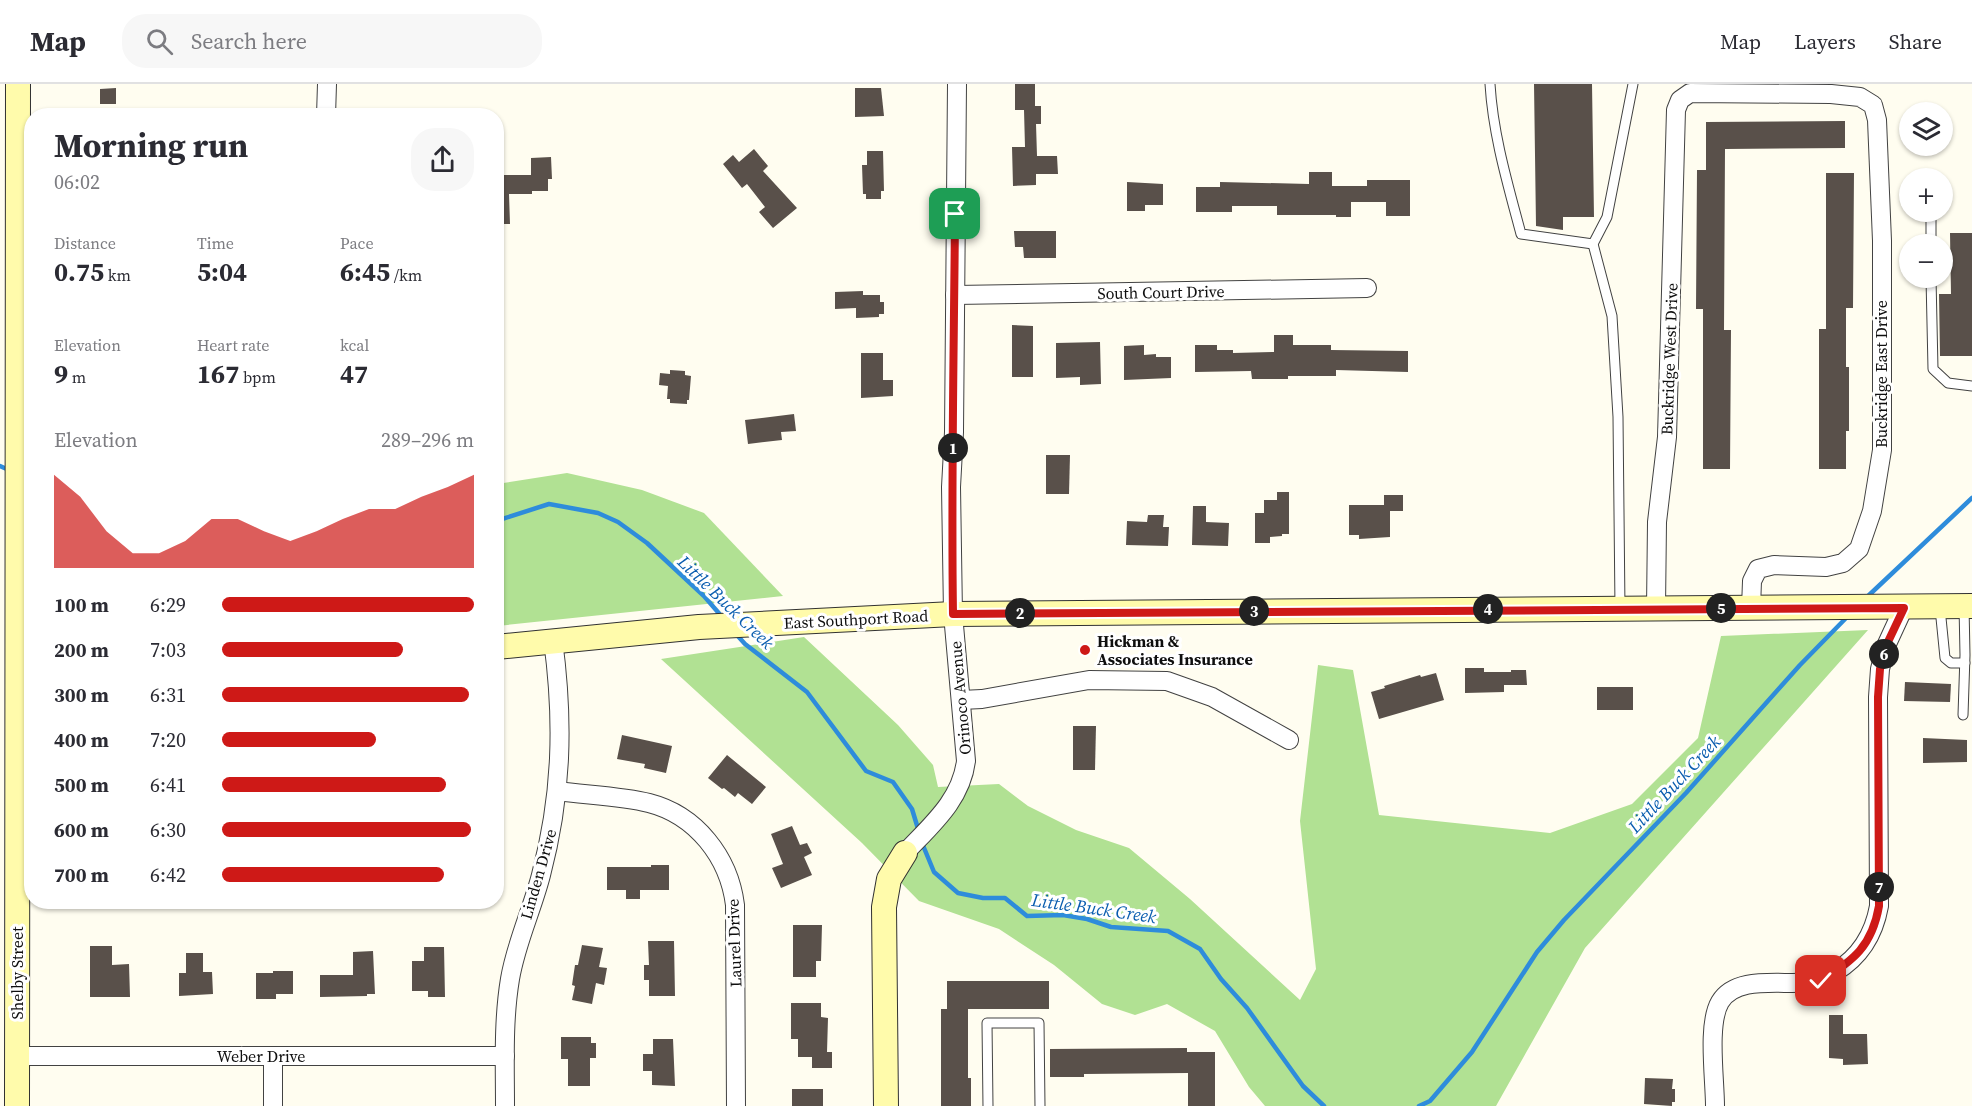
<!DOCTYPE html>
<meta charset="utf-8">
<style>
:root{--surface:#fff;--page:#f7f7f7;--text:#2b2b33;--muted:#7c7c81;--line:#e1e1e2;--accent:#ce1917}
body{margin:0;font-family:"Source Serif 4",serif;background:var(--page);color:var(--text);height:100vh;display:flex;flex-direction:column;font-size:22px;white-space:nowrap}
*{box-sizing:border-box;margin:0}
p{font-size:20px;color:var(--muted)}
.icon{flex:none;width:33px;height:33px;fill:none;stroke:currentColor;stroke-width:2;stroke-linecap:round;stroke-linejoin:round}
.map{position:relative;flex:1;overflow:hidden}
.side{position:absolute;left:24px;top:24px;width:480px;height:801px;display:flex;flex-direction:column;background:var(--surface);border-radius:24px;box-shadow:0 2px 4px #0004}
.side>*{flex:none}
.fabs{position:absolute;left:1899px;top:18px;display:grid;gap:12px}
.fabs a{display:grid;place-items:center;width:54px;height:54px;border-radius:50%;background:var(--surface);box-shadow:0 2px 4px #0004;font-size:30px}
.pin{position:absolute;display:grid;place-items:center;width:51px;height:51px;color:#fff;margin:-26px;border-radius:12px;box-shadow:0 3px 9px #0006}
.km{position:absolute;width:30px;height:30px;margin:-15px;border-radius:50%;background:#222;color:#fff;font-size:16px;line-height:30px;text-align:center}
.round{display:grid;place-items:center;flex:none;width:63px;height:63px;border-radius:24px;background:var(--page)}
.summary{display:flex;align-items:center;justify-content:space-between;height:102px;padding:0 30px}
h1{font-size:33px;font-weight:700;line-height:45px}
.figures{display:grid;grid-template-columns:repeat(3,1fr);gap:9px;height:102px;padding:6px 30px}
.figures div{display:grid;align-content:center}
.figures b{font-size:26px;font-weight:700}
.figures small{font-size:16px;font-weight:400}
.figures p{font-size:16px}
.chart{height:168px;padding:12px 30px}
.chart p{display:flex;justify-content:space-between}
.chart svg{width:100%;height:108px;margin-top:6px;fill:var(--accent);opacity:.7}
ul{padding:0 30px;list-style:none;font-size:20px}
li{display:grid;grid-template-columns:96px 72px 1fr;align-items:center;height:45px}
li i{height:15px;border-radius:8px;background:var(--accent)}
header{display:flex;align-items:center;gap:36px;box-sizing:border-box;height:84px;padding:0 30px;background:var(--surface);border-bottom:2px solid var(--line)}
header strong{font-size:28px}
nav{display:flex;gap:33px;margin-inline-start:auto;font-size:21px}
.search{width:420px;height:54px;background:var(--page);display:flex;align-items:center;gap:15px;box-sizing:border-box;padding:0 21px;border-radius:24px;color:var(--muted);font-size:22px}
.map>svg:first-child{display:block}
</style>
<header>
<strong>Map</strong>
<div class="search"><svg class="icon" aria-label="search" viewBox="0 0 24 24"><circle cx="10" cy="10" r="6"/><path d="M15 15l6 6"/></svg>Search here</div>
<nav><a>Map</a><a>Layers</a><a>Share</a></nav>
</header>
<div class="map">
<svg width="1972" height="1022" viewBox="0 0 1972 1022">
<rect width="100%" height="100%" fill="#fffdf0"/>
<g fill="#b1e193">
<path d="M 567,389 L 642,406 L 704,429 L 783,512 L 497,542 L 497,400 Z"/>
<path d="M 1868,546 L 1585,864 L 1496,1022 L 1265,1022 L 1249,1003 L 1215,947 L 1167,920 L 1135,931 L 1102,920 L 1054,881 L 999,845 L 919,817 L 862,759 L 661,575 L 804,553 L 898,641 L 933,681 L 938,703 L 999,700 L 1028,722 L 1076,746 L 1129,764 L 1190,815 L 1300,916 L 1316,885 L 1300,737 L 1318,581 L 1353,586 L 1379,731 L 1550,749 L 1632,720 L 1698,654 L 1721,552 Z"/>
</g>
<g fill="none" stroke-linecap="round" stroke-linejoin="round">
<g stroke="#2e8cdb" stroke-width="4.5">
<path d="M 0,382 L 9,386"/>
<path d="M 496,437 L 549,420 L 598,429 L 618,438 L 647,459 L 704,512 L 723,534"/>
<path d="M 1867,513 L 1972,414"/>
<path d="M 736,550 L 745,560 L 807,608 L 866,687 L 893,698 L 912,725 L 919,748"/>
<path d="M 922,759 L 934,788 L 958,809 L 983,814 L 1005,814 L 1027,832 L 1063,831 L 1087,835 L 1111,843 L 1168,847 L 1200,865 L 1221,895 L 1247,924 L 1303,1002 L 1324,1022"/>
<path d="M 1419,1022 L 1430,1017 L 1472,968 L 1537,868 L 1564,836 L 1686,709 L 1800,581 L 1848,532"/>
</g>
</g>
<g fill="#59504a">
<path d="M 1015,0 L 1035,0 L 1035,22 L 1041,22 L 1041,40 L 1036,40 L 1037,72 L 1057,72 L 1058,90 L 1036,90 L 1036,101 L 1013,102 L 1012,63 L 1025,63 L 1024,26 L 1015,26 Z"/>
<path d="M 1534,0 L 1592,0 L 1594,133 L 1563,133 L 1563,146 L 1536,142 Z"/>
<path d="M 116,4 L 116,20 L 100,20 L 100,5 Z"/>
<path d="M 855,4 L 881,4 L 884,32 L 855,33 Z"/>
<path d="M 1845,37 L 1845,64 L 1725,65 L 1724,246 L 1731,246 L 1730,385 L 1703,385 L 1703,225 L 1696,225 L 1697,86 L 1706,86 L 1706,38 Z"/>
<path d="M 754,65 L 768,82 L 763,87 L 797,124 L 773,144 L 759,128 L 765,123 L 747,100 L 742,104 L 723,80 L 733,71 L 739,78 Z"/>
<path d="M 867,67 L 883,67 L 884,107 L 881,107 L 881,115 L 866,115 L 866,110 L 863,110 L 862,81 L 867,81 Z"/>
<path d="M 551,73 L 552,95 L 548,95 L 548,107 L 532,107 L 532,110 L 509,110 L 510,140 L 498,140 L 497,91 L 531,91 L 531,74 Z"/>
<path d="M 1309,88 L 1332,88 L 1332,102 L 1367,102 L 1367,96 L 1410,96 L 1410,132 L 1386,132 L 1386,118 L 1351,118 L 1351,133 L 1336,133 L 1336,131 L 1277,131 L 1277,122 L 1232,122 L 1232,128 L 1196,128 L 1196,103 L 1220,103 L 1220,98 L 1309,100 Z"/>
<path d="M 1826,89 L 1854,89 L 1853,224 L 1846,224 L 1846,283 L 1849,283 L 1849,347 L 1846,347 L 1846,385 L 1819,385 L 1819,245 L 1826,245 Z"/>
<path d="M 1127,98 L 1163,100 L 1163,121 L 1145,121 L 1145,127 L 1127,127 Z"/>
<path d="M 1014,147 L 1056,147 L 1056,174 L 1024,174 L 1023,163 L 1015,163 Z"/>
<path d="M 1950,149 L 1972,149 L 1972,272 L 1940,272 L 1939,210 L 1951,210 Z"/>
<path d="M 863,207 L 863,211 L 880,211 L 880,218 L 884,218 L 884,230 L 879,230 L 879,233 L 856,234 L 856,224 L 835,225 L 835,208 Z"/>
<path d="M 1012,241 L 1033,242 L 1033,293 L 1012,293 Z"/>
<path d="M 1274,251 L 1293,251 L 1293,261 L 1331,261 L 1331,266 L 1408,267 L 1408,288 L 1336,286 L 1336,292 L 1288,292 L 1288,295 L 1252,295 L 1251,287 L 1195,288 L 1195,261 L 1217,261 L 1217,266 L 1233,266 L 1233,269 L 1274,268 Z"/>
<path d="M 1100,258 L 1101,300 L 1080,301 L 1080,293 L 1056,294 L 1056,259 Z"/>
<path d="M 1144,261 L 1144,271 L 1156,270 L 1156,273 L 1171,273 L 1171,294 L 1124,296 L 1124,262 Z"/>
<path d="M 861,269 L 883,269 L 883,296 L 893,296 L 893,312 L 861,314 Z"/>
<path d="M 670,286 L 685,287 L 685,291 L 691,292 L 689,316 L 687,316 L 687,320 L 670,319 L 670,315 L 667,315 L 668,302 L 659,301 L 660,289 L 670,290 Z"/>
<path d="M 794,330 L 796,347 L 781,348 L 782,356 L 748,360 L 745,336 Z"/>
<path d="M 1046,371 L 1070,371 L 1069,410 L 1046,410 Z"/>
<path d="M 1277,408 L 1289,408 L 1289,450 L 1282,450 L 1282,452 L 1270,453 L 1270,459 L 1255,459 L 1255,429 L 1264,429 L 1264,416 L 1277,416 Z"/>
<path d="M 1384,411 L 1403,411 L 1403,427 L 1390,427 L 1390,453 L 1359,455 L 1359,451 L 1349,451 L 1349,421 L 1384,421 Z"/>
<path d="M 1193,422 L 1206,422 L 1206,438 L 1229,439 L 1228,462 L 1192,461 Z"/>
<path d="M 1148,431 L 1164,431 L 1163,443 L 1169,443 L 1168,462 L 1126,461 L 1127,437 L 1147,438 Z"/>
<path d="M 1465,584 L 1484,584 L 1484,588 L 1511,588 L 1511,586 L 1526,586 L 1527,601 L 1504,601 L 1504,608 L 1465,609 Z"/>
<path d="M 1436,589 L 1444,616 L 1379,635 L 1371,608 L 1385,604 L 1384,602 L 1420,591 L 1421,593 Z"/>
<path d="M 1905,598 L 1951,600 L 1950,618 L 1904,617 Z"/>
<rect x="1597" y="603" width="36" height="23"/>
<path d="M 1073,642 L 1096,642 L 1095,686 L 1073,686 Z"/>
<path d="M 622,651 L 672,662 L 666,689 L 644,684 L 645,680 L 617,675 Z"/>
<path d="M 1923,654 L 1967,656 L 1967,678 L 1923,679 Z"/>
<path d="M 727,671 L 766,703 L 752,720 L 738,709 L 735,713 L 724,704 L 722,705 L 708,694 Z"/>
<path d="M 792,742 L 800,761 L 807,759 L 812,769 L 804,773 L 812,791 L 781,804 L 772,784 L 783,780 L 771,750 Z"/>
<path d="M 651,781 L 669,781 L 669,806 L 640,806 L 640,815 L 626,815 L 626,806 L 607,806 L 607,783 L 651,783 Z"/>
<path d="M 793,841 L 822,841 L 821,877 L 816,877 L 816,893 L 793,893 Z"/>
<path d="M 648,857 L 674,857 L 675,912 L 649,912 L 649,896 L 644,896 L 644,881 L 649,881 Z"/>
<path d="M 582,861 L 603,864 L 599,883 L 607,884 L 604,901 L 596,899 L 592,920 L 572,916 L 575,902 L 572,901 L 575,881 L 578,881 Z"/>
<path d="M 90,862 L 112,862 L 112,881 L 129,880 L 130,913 L 90,913 Z"/>
<path d="M 424,863 L 444,863 L 445,913 L 428,913 L 428,907 L 412,907 L 412,877 L 424,877 Z"/>
<path d="M 373,867 L 375,910 L 367,910 L 367,912 L 320,913 L 320,891 L 353,891 L 353,868 Z"/>
<path d="M 186,869 L 203,869 L 203,888 L 212,888 L 213,910 L 179,912 L 179,889 L 186,889 Z"/>
<path d="M 273,887 L 293,887 L 293,910 L 276,910 L 276,915 L 256,915 L 256,889 L 273,889 Z"/>
<path d="M 947,897 L 1049,897 L 1049,925 L 968,925 L 968,994 L 971,994 L 971,1022 L 941,1022 L 941,925 L 947,925 Z"/>
<path d="M 791,919 L 821,919 L 821,933 L 828,934 L 827,968 L 832,968 L 832,984 L 812,984 L 812,973 L 798,973 L 798,955 L 791,955 Z"/>
<path d="M 1829,931 L 1843,931 L 1843,950 L 1867,950 L 1868,980 L 1843,981 L 1843,975 L 1829,974 Z"/>
<path d="M 561,953 L 591,953 L 591,959 L 596,959 L 596,974 L 590,974 L 590,1002 L 568,1002 L 568,975 L 561,975 Z"/>
<path d="M 653,955 L 673,955 L 675,1002 L 652,1001 L 652,987 L 643,987 L 643,970 L 653,970 Z"/>
<path d="M 1187,964 L 1187,968 L 1215,968 L 1215,1022 L 1188,1022 L 1188,989 L 1084,990 L 1084,993 L 1050,993 L 1050,965 Z"/>
<path d="M 1645,994 L 1673,995 L 1672,1005 L 1675,1005 L 1675,1018 L 1672,1018 L 1672,1022 L 1644,1020 Z"/>
<rect x="792" y="1005" width="31" height="17"/>
</g>
<g fill="none" stroke-linecap="round" stroke-linejoin="round">
<g stroke="#424242" stroke-width="11">
<g id="lane">
<path d="M 1490,0 C 1493,51 1508,101 1521,150 L 1593,160 L 1607,133 L 1633,0"/>
<path d="M 1931,128 L 1931,160"/>
<path d="M 1593,160 L 1612,232 L 1618,333 L 1620,524"/>
<path d="M 1931,194 L 1933,285 L 1948,299 L 1972,302"/>
<path d="M 1940,524 L 1945,574 L 1951,579 L 1965,579"/>
<path d="M 1963,631 L 1965,571 L 1964,522"/>
<path d="M 988,1022 L 987,939 L 1039,939 L 1040,1022"/>
</g>
</g>
<g stroke="#424242" stroke-width="20">
<g id="street">
<path d="M 326,32 L 327,0"/>
<path d="M 955,211 L 1367,204"/>
<path d="M 1656,524 L 1657,438 L 1667,353 L 1676,26 L 1680,16 L 1690,9 L 1831,10 L 1860,13 L 1873,21 L 1877,36 L 1882,157 L 1882,366 L 1872,427 L 1859,465 L 1843,479 L 1826,483 L 1774,481 L 1758,485 L 1752,497 L 1751,524"/>
<path d="M 961,616 L 982,615 L 1089,596 L 1167,597 L 1212,613 L 1289,656"/>
<path d="M 557,707 C 586,711 622,712 649,719 C 696,731 729,773 735,821 L 736,1022"/>
<path d="M 905,769 C 930,742 961,717 966,677 L 953,530 L 951,403 L 954,348 L 957,0"/>
<path d="M 17,972 L 505,972"/>
<path d="M 273,972 L 273,1022"/>
<path d="M 505,1022 C 505,980 503,937 510,895 C 516,859 532,826 541,791 C 562,711 564,638 553,556"/>
<path d="M 1715,1022 C 1715,995 1707,940 1720,918 C 1738,888 1790,904 1819,897 C 1825,896 1830,891 1835,888 C 1860,873 1874,850 1879,822 L 1878,613 L 1880,585 L 1886,562 L 1904,523"/>
</g>
</g>
<g stroke="#313131" stroke-width="26">
<g id="secondary">
<path d="M 496,563 L 699,543 L 953,530 L 1972,522"/>
<path d="M 17,1022 L 18,0"/>
<path d="M 886,1022 L 884,823 L 889,795 L 905,769"/>
</g>
</g>
<use href="#lane" stroke="#fff" stroke-width="9"/>
<use href="#street" stroke="#fff" stroke-width="18"/>
<use href="#secondary" stroke="#fffbab" stroke-width="24"/>
</g>
<g fill="none" stroke-linecap="round" stroke-linejoin="round">
<g stroke="#fff" stroke-width="12">
<path id="route" d="M 955,130 C 954,263 951,397 953,530 L 1904,524 L 1886,562 L 1880,585 L 1878,613 L 1879,822 C 1872,862 1854,876 1821,897"/>
</g>
<use href="#route" stroke="#ce1917" stroke-width="8"/>
</g>
<circle fill="#ce1917" stroke="#fff" stroke-width="2" cx="1085" cy="566" r="6"/>
<g text-anchor="middle" dominant-baseline="central" stroke-width="6" stroke-linejoin="round" paint-order="stroke">
<g font-size="16" fill="#0f0f0f" stroke="#fff">
<text transform="translate(1161 208) rotate(-1)">South Court Drive</text>
<text transform="translate(1669 275) rotate(-88)">Buckridge West Drive</text>
<text transform="translate(1881 290) rotate(-90)">Buckridge East Drive</text>
<text transform="translate(856 535) rotate(-3)">East Southport Road</text>
<text transform="translate(960 614) rotate(-95)">Orinoco Avenue</text>
<text transform="translate(538 790) rotate(-74)">Linden Drive</text>
<text transform="translate(734 859) rotate(-92)">Laurel Drive</text>
<text transform="translate(17 889) rotate(-90)">Shelby Street</text>
<text x="261" y="972">Weber Drive</text>
</g>
<g font-size="16" font-weight="bold" fill="#0f0f0f" stroke="#fff" text-anchor="start">
<text x="1097" y="557">Hickman &amp;<tspan x="1097" dy="18">Associates Insurance</tspan></text>
</g>
<g font-size="18" font-style="italic" fill="#0a5daf" stroke="#fff">
<text transform="translate(726 518) rotate(44)">Little Buck Creek</text>
<text transform="translate(1674 700) rotate(-47)">Little Buck Creek</text>
<text transform="translate(1094 824) rotate(8)">Little Buck Creek</text>
</g>
</g>
</svg>
<div class="fabs">
<a><svg class="icon" aria-label="layers" viewBox="0 0 24 24"><path d="M12 4l9 5-9 5-9-5zM3 14l9 5 9-5"/></svg></a>
<a>+</a>
<a>−</a>
</div>
<div class="pin" style="left:955px;top:130px;background:#1e9e55"><svg class="icon" aria-label="arrive" viewBox="0 0 24 24"><path d="M6 21V4h12l-3 4 3 4H6"/></svg></div>
<div class="pin" style="left:1821px;top:897px;background:#d93025"><svg class="icon" aria-label="check" viewBox="0 0 24 24"><path d="M5 12l5 5 9-10"/></svg></div>
<b class="km" style="left:953px;top:364px">1</b>
<b class="km" style="left:1020px;top:529px">2</b>
<b class="km" style="left:1254px;top:527px">3</b>
<b class="km" style="left:1488px;top:525px">4</b>
<b class="km" style="left:1721px;top:524px">5</b>
<b class="km" style="left:1884px;top:570px">6</b>
<b class="km" style="left:1879px;top:803px">7</b>
<section class="side">
<div class="summary"><div><h1>Morning run</h1><p>06:02</p></div><a class="round"><svg class="icon" aria-label="share" viewBox="0 0 24 24"><path d="M12 15V3M7 8l5-5 5 5M5 13v7h14v-7"/></svg></a></div>
<div class="figures">
<div><p>Distance</p><b>0.75<small> km</small></b></div>
<div><p>Time</p><b>5:04</b></div>
<div><p>Pace</p><b>6:45<small> /km</small></b></div>
</div>
<div class="figures">
<div><p>Elevation</p><b>9<small> m</small></b></div>
<div><p>Heart rate</p><b>167<small> bpm</small></b></div>
<div><p>kcal</p><b>47</b></div>
</div>
<div class="chart"><p><span>Elevation</span>289–296 m</p>
<svg viewBox="0 0 160 44" preserveAspectRatio="none"><path d="M0 44V6L10 15L20 29L30 38L40 38L50 33L60 24L70 24L80 29L90 33L100 29L110 24L120 20L130 20L140 15L150 11L160 6V44z"/></svg>
</div>
<ul>
<li><b>100 m</b>6:29<i style="width:100%"></i></li>
<li><b>200 m</b>7:03<i style="width:72%"></i></li>
<li><b>300 m</b>6:31<i style="width:98%"></i></li>
<li><b>400 m</b>7:20<i style="width:61%"></i></li>
<li><b>500 m</b>6:41<i style="width:89%"></i></li>
<li><b>600 m</b>6:30<i style="width:99%"></i></li>
<li><b>700 m</b>6:42<i style="width:88%"></i></li>
</ul>
</section>
</div>
